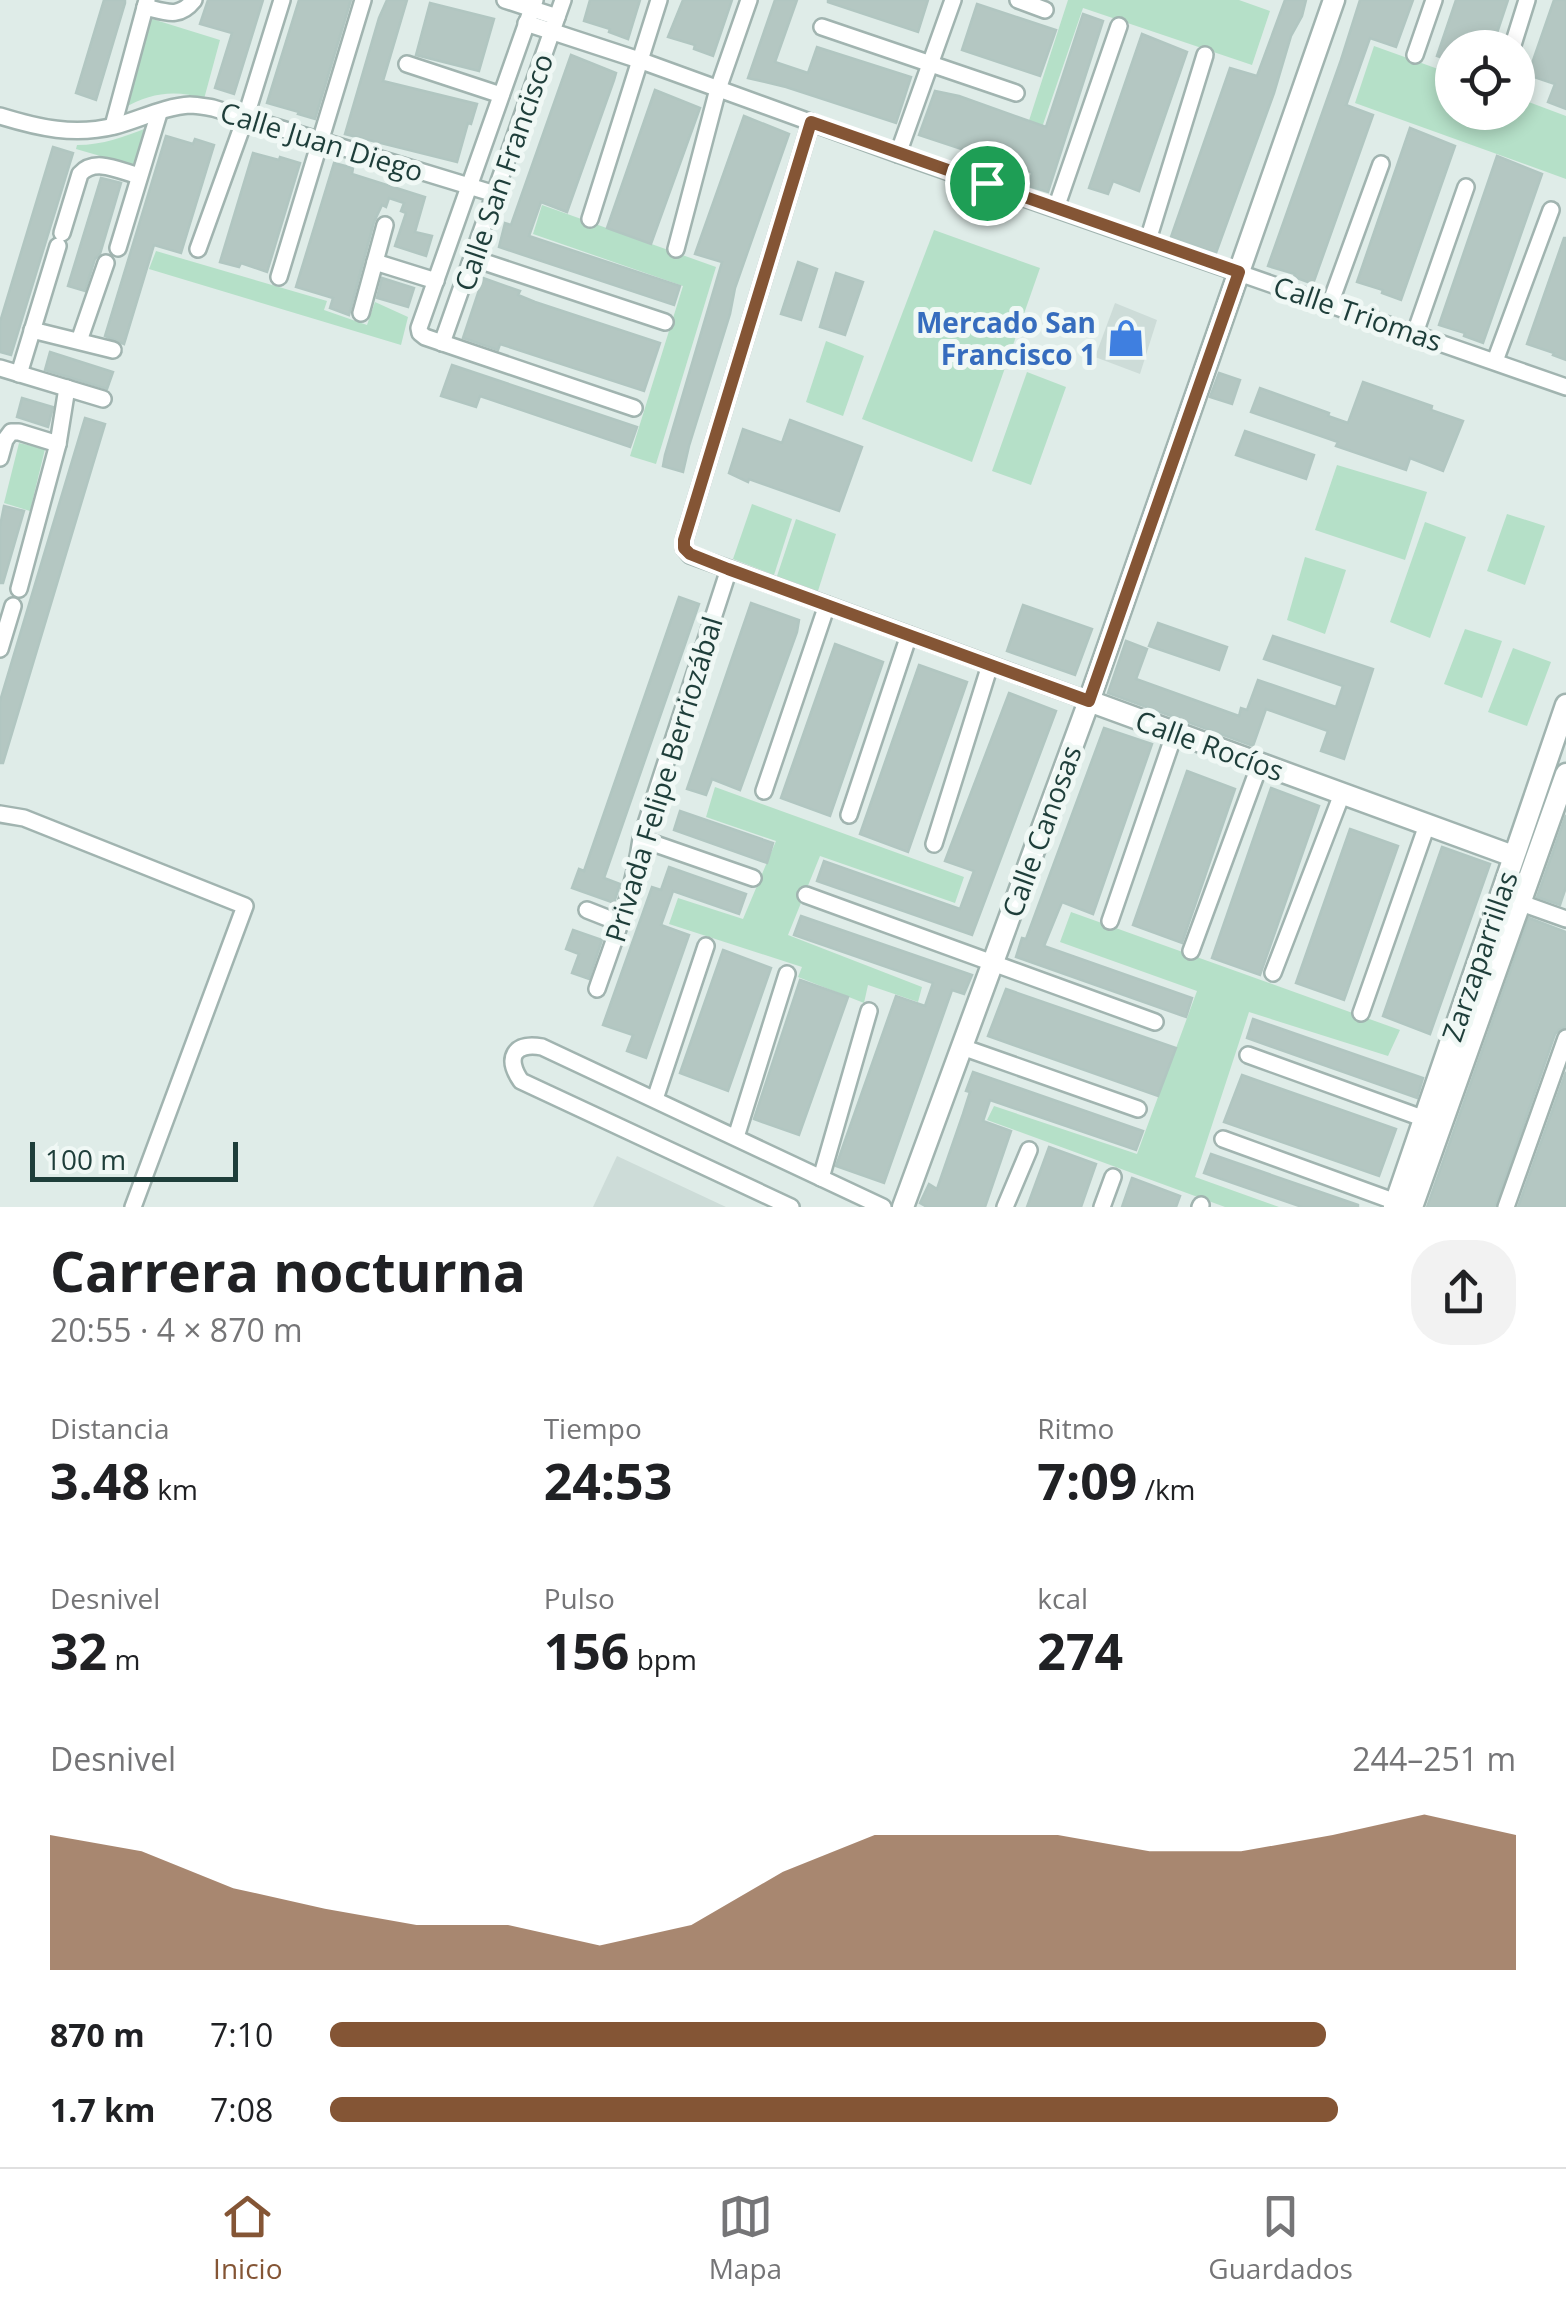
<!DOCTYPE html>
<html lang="es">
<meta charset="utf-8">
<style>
:root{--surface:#fff;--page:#f2f2f2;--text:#202124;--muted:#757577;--line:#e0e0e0;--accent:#845535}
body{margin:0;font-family:"Open Sans",sans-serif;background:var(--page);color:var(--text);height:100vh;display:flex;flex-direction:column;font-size:38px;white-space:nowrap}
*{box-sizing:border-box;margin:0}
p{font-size:32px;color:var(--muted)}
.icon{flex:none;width:55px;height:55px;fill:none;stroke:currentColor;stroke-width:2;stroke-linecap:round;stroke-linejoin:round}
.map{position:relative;height:1207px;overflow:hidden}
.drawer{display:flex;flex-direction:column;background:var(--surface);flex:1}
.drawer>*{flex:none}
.tools{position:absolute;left:1435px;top:30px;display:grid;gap:20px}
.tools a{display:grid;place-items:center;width:100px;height:100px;border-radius:50%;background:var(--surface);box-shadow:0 5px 15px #0003;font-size:50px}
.scale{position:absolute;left:30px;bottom:25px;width:208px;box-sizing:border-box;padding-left:10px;border:5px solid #1e3e3a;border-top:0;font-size:28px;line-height:35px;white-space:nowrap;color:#1e3e3a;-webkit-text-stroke:8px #f0f8f5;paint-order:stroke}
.pin{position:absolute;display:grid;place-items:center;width:85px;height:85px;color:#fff;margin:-42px;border:5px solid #fff;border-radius:50%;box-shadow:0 2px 10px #0007}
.round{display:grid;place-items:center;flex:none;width:105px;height:105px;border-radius:40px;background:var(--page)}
.overview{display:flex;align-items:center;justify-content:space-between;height:170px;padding:0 50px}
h1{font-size:55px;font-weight:700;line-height:75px}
.metrics{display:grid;grid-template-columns:repeat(3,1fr);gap:15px;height:170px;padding:10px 50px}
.metrics div{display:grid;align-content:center}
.metrics b{font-size:50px;font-weight:700}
.metrics small{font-size:28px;font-weight:400}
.metrics p{font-size:28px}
.chart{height:280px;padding:20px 50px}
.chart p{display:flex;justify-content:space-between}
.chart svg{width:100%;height:180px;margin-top:10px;fill:var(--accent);opacity:.7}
ul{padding:0 50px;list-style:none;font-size:32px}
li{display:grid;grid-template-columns:160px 120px 1fr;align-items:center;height:75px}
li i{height:25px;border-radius:12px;background:var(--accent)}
.menu{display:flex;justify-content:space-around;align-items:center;height:140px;border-top:2px solid var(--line);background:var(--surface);font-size:28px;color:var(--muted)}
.menu a{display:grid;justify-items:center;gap:5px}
.menu .on{color:var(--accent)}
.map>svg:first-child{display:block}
</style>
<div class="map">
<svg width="1566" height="1207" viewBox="0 0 1566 1207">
<rect width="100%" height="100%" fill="#dfece8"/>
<g fill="#cddcd8">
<path d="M 1115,303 L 1157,320 L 1140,374 L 1095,357 Z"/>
<path d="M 617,1156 L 726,1207 L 593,1207 Z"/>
</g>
<g fill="#b5e0c8">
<path d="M 1068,0 L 1239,0 L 1270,11 L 1252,65 L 1083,8 L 1037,142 L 1024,136 Z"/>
<path d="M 149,18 L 220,40 L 204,99 C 176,89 150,93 124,108 Z"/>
<path d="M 1374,46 L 1452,74 L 1452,112 L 1518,112 L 1518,98 L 1566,116 L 1566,179 L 1355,103 Z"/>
<path d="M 149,127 L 135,166 L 76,149 L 77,145 C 103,145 124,137 149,127 Z"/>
<path d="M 542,205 L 716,267 L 656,464 L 630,456 L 683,286 L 533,234 Z"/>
<path d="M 934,230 L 1040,268 L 972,462 L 862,419 Z"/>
<path d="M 156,251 L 327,301 L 324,310 L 367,325 L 375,302 L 408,317 L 401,345 L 149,269 Z"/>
<path d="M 826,341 L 864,356 L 843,416 L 806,402 Z"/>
<path d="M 1027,372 L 1066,387 L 1031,485 L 992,471 Z"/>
<path d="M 19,443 L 45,449 L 30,511 L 4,503 Z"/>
<path d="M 1337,465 L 1427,492 L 1405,560 L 1315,530 Z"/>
<path d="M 752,504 L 792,519 L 774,575 L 733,559 Z"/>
<path d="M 1507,514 L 1545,526 L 1525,585 L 1487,571 Z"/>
<path d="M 796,519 L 836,534 L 818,591 L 777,576 Z"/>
<path d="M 1425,522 L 1466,537 L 1430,638 L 1390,622 Z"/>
<path d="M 1305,557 L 1346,570 L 1325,634 L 1287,620 Z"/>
<path d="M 1465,629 L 1502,641 L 1482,698 L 1444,684 Z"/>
<path d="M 1513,648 L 1551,662 L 1527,726 L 1488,712 Z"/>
<path d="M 715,787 L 964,877 L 955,903 L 820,856 L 788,935 L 922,987 L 918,1002 L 868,985 L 864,1003 L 798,977 L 802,967 L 669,924 L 678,898 L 743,919 L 776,841 L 706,817 Z"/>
<path d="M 1071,912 L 1400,1030 L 1388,1056 L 1249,1012 L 1195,1177 L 1279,1207 L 1225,1207 L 987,1120 L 994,1106 L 1137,1154 L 1197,991 L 1060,942 Z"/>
</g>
<g fill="#b4c7c2" stroke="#b1c6c1" stroke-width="2.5">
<path d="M 104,0 L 125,0 L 125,3 L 96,100 L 76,93 Z"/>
<path d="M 208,0 L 263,0 L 234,94 L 215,88 L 232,33 L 200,24 Z"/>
<path d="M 299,0 L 351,0 L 315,119 L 298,114 L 299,112 L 267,103 Z"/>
<path d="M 387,0 L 407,0 L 383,81 L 477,104 L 471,124 L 468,123 L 457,162 L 345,134 L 379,18 Z"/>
<path d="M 590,0 L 640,0 L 628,39 L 609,32 L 610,29 L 584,21 Z"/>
<path d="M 683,0 L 732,0 L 713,56 L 694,49 L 695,45 L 668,37 Z"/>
<path d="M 775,0 L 797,0 L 775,62 L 808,73 L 817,47 L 911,77 L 896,123 L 786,87 L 748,78 Z"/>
<path d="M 828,0 L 928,0 L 918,32 L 828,2 Z"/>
<path d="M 1285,0 L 1306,0 L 1302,16 L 1291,36 L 1274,93 L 1216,253 L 1171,237 L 1230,68 L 1257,76 Z"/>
<path d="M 1360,0 L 1413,0 L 1396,47 L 1370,38 L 1347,103 L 1346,105 L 1373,115 L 1313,284 L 1294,277 L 1295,274 L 1268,266 L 1341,60 Z"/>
<path d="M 1456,0 L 1508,0 L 1492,48 L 1452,48 L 1452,61 L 1437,56 Z"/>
<path d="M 1554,0 L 1566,0 L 1566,109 L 1548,102 L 1555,84 L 1528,75 Z"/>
<path d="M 430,3 L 494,19 L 479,71 L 416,55 Z"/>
<path d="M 977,4 L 1056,30 L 1040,76 L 962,50 Z"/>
<path d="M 1083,14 L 1103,21 L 1048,192 L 1028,186 L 1032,173 L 1028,171 L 919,135 L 935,91 L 959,96 L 1046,127 Z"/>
<path d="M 1142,34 L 1187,52 L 1139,191 L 1113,181 L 1108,194 L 1089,188 Z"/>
<path d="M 571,55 L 616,73 L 614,80 L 567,212 L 541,202 L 529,236 L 680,286 L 674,305 L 499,247 L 505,223 L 511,225 Z"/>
<path d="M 655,90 L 700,108 L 651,244 L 607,228 Z"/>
<path d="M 744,116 L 789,134 L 735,288 L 730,314 L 689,446 L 683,472 L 663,466 L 665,455 L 722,262 L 695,254 Z"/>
<path d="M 1410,128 L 1455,146 L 1401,300 L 1382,293 L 1383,290 L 1357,282 Z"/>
<path d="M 166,136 L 193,144 L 195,139 L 214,145 L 181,253 L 154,245 L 124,344 L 105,336 Z"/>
<path d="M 53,147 L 73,153 L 11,355 L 0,352 L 0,322 Z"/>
<path d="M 253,153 L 279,160 L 280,157 L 300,163 L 267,272 L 241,263 L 239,267 L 220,262 Z"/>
<path d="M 1497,156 L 1542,174 L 1483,343 L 1464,336 L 1465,333 L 1439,325 Z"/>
<path d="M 334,163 L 353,168 L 352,174 L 425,197 L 415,232 L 432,236 L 426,256 L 395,246 L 406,213 L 401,211 L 404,203 L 389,198 L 386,207 L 382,205 L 374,222 L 349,315 L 330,308 L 333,298 L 296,287 Z"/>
<path d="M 101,178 L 121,183 L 100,254 L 95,259 L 85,291 L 68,286 Z"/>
<path d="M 1564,238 L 1566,238 L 1566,360 L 1553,355 L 1554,353 L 1527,344 Z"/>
<path d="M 798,262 L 817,269 L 801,320 L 781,314 Z"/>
<path d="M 836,273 L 863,282 L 845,335 L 820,327 Z"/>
<path d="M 382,278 L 414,288 L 408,307 L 377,298 Z"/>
<path d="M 483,278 L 520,291 L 518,295 L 535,302 L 660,343 L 644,391 L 500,344 L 498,350 L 463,338 Z"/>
<path d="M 50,352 L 113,372 L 107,389 L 45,370 Z"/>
<path d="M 452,365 L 637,427 L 630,447 L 480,396 L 476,407 L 441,396 Z"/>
<path d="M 1219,373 L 1240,380 L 1232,404 L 1210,397 Z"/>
<path d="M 1363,382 L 1432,406 L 1431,410 L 1463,421 L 1443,471 L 1410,458 L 1406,470 L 1336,446 L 1338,442 L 1251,412 L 1260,388 L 1329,413 L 1328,416 L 1348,423 Z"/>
<path d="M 22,398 L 53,407 L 48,427 L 17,417 Z"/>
<path d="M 85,418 L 105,424 L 3,763 L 0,763 L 0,701 Z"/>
<path d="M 790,420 L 862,447 L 839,511 L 749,479 L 748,482 L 729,473 L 743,429 L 782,443 Z"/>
<path d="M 1245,431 L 1314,455 L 1306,479 L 1236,455 Z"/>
<path d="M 4,506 L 24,511 L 3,583 L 0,583 L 0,526 Z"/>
<path d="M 679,597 L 699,604 L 604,878 L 620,884 L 614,903 L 572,888 L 579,869 L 584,871 Z"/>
<path d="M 751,603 L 799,620 L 797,632 L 740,790 L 712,779 L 706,795 L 687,789 Z"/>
<path d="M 1023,605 L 1092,629 L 1075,675 L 1007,651 Z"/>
<path d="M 1158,623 L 1227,647 L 1219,670 L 1149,646 Z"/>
<path d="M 1273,636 L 1373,669 L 1344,759 L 1321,751 L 1328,731 L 1266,709 L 1253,746 L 1108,693 L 1126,641 L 1147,649 L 1136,679 L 1239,716 L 1241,708 L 1247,710 L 1258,680 L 1336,707 L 1343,686 L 1264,659 Z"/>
<path d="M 835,644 L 883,662 L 830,816 L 781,798 Z"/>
<path d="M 919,665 L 967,682 L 908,852 L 860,834 Z"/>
<path d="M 1009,693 L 1056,711 L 972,935 L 817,881 L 824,861 L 960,909 L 974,871 L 945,861 Z"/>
<path d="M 1104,728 L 1152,744 L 1093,914 L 1062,902 L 1044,946 L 1192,998 L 1186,1017 L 1016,957 L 1022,938 L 1026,939 Z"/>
<path d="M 1187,771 L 1235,789 L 1182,943 L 1133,925 Z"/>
<path d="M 1271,788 L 1319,806 L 1260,975 L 1212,958 Z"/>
<path d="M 680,811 L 773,843 L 767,863 L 674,830 Z"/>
<path d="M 1566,815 L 1566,887 L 1560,905 L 1537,897 Z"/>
<path d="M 1350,829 L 1398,846 L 1344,1000 L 1296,983 Z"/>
<path d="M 1442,847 L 1490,864 L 1430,1034 L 1383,1016 Z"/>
<path d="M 669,867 L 746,894 L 739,914 L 673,891 L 661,925 L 689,935 L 646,1058 L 627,1051 L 633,1035 L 603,1025 L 652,887 L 661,890 Z"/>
<path d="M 801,916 L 972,975 L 964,994 L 952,990 L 884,1183 L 836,1166 L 896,996 L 925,1006 L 933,983 L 794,935 Z"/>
<path d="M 1529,918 L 1566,932 L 1566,1027 L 1560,1029 L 1555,1034 L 1495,1207 L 1427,1207 Z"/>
<path d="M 573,930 L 602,940 L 589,979 L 572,973 L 579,954 L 566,949 Z"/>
<path d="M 723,950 L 771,968 L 728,1091 L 680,1073 Z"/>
<path d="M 800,980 L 848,997 L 799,1135 L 754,1119 Z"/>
<path d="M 1006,989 L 1176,1048 L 1158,1096 L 988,1036 Z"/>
<path d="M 1253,1019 L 1423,1078 L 1417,1098 L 1247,1038 Z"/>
<path d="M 973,1072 L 1143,1131 L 1136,1150 L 990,1100 L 983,1121 L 1011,1131 L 985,1207 L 927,1207 L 920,1203 L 929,1184 L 937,1189 L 963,1114 L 970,1092 L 966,1091 Z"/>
<path d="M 1566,1072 L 1566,1207 L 1518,1207 Z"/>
<path d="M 1242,1075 L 1396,1129 L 1379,1176 L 1224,1122 Z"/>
<path d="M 1049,1147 L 1096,1164 L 1081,1207 L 1027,1207 Z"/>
<path d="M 1211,1154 L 1358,1205 L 1358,1207 L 1302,1207 L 1204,1173 Z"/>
<path d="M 1132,1178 L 1180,1196 L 1176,1207 L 1122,1207 Z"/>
</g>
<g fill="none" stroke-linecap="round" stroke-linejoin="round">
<g stroke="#a1b4b0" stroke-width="20">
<g id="minor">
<path d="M 505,0 L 557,17"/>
<path d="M 535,0 L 419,328 L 420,333 L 425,337 L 634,408"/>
<path d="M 1018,0 L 1045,10"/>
<path d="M 145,7 C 166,12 179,19 194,0"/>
<path d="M 526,23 L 639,60 L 898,154 L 1566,387"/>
<path d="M 822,27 L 1016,93"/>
<path d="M 1512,48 L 1527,0"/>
<path d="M 1415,55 L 1434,0"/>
<path d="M 407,64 L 501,95"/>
<path d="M 0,116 C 39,128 74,136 115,126 C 138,120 166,106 190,105 C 197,105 206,107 213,108 L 495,194"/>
<path d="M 811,122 L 684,540 L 684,548 L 690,555 L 729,569 L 1089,701"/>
<path d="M 113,126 L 147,0"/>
<path d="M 898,154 L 953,0"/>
<path d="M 1056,208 L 1119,26"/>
<path d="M 590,219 L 659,0"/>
<path d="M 62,233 L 80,174 C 95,157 120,171 139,176"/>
<path d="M 1148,240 L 1205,55"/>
<path d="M 118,248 L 159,113"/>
<path d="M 198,249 L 246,116 L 282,0"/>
<path d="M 676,249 L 718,89 L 749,0"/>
<path d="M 472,258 L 665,322"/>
<path d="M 375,262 L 436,281"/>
<path d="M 279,277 L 363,0"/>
<path d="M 1330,304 L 1381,164"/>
<path d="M 361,313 L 385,225"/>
<path d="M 32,330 L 113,350"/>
<path d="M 1415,333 L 1466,187"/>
<path d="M 79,341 L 106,263"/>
<path d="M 442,343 L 563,0"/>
<path d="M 1495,361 L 1551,210"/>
<path d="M 0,368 L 103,399"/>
<path d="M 19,374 L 58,246"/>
<path d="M 0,458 L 5,440 L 11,432 L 19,432 L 58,444"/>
<path d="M 19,589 L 58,444 L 67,388"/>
<path d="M 0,649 L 13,606"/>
<path d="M 764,791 L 827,605"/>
<path d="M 0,814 L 24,818 L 245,906 L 133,1207"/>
<path d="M 849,815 L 909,635"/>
<path d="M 641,839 L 753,878"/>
<path d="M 934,844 L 990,665"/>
<path d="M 806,895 L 1155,1022"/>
<path d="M 1521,903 L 1566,919"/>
<path d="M 587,910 L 620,923"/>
<path d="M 1110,921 L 1175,732"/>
<path d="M 1191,951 L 1260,764"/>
<path d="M 1273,973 L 1342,794"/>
<path d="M 597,989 C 614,940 634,890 641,839 L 729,569"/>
<path d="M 1361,1013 L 1427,825"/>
<path d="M 962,1047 L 1138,1109"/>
<path d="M 1248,1055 L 1425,1119"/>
<path d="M 655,1099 L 706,946"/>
<path d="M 736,1137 L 787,974"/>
<path d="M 1223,1139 L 1396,1202"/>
<path d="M 821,1178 L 869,1011"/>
<path d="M 791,1207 L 521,1081 C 505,1058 514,1042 542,1047 L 883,1207"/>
<path d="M 1005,1207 L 1029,1150"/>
<path d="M 1102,1207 L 1113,1177"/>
<path d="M 1200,1207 L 1201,1205"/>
<path d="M 1506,1207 L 1566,1038"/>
</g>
</g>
<g stroke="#a1b4b0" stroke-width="25">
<g id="tertiary">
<path d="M 1089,701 L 1513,856"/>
<path d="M 903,1207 L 1089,701 L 1334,0"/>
<path d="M 1394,1207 L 1566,705"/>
<path d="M 1412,1207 L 1566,774"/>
</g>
</g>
<use href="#minor" stroke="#fff" stroke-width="15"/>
<use href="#tertiary" stroke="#fff" stroke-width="20"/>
</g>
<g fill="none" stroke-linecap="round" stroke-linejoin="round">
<g stroke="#fff" stroke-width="20">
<path id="route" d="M 811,122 L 1239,272 L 1089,701 L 728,569 L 690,554 L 684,548 L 684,540 Z"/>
</g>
<use href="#route" stroke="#845535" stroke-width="12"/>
</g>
<defs>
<g id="shop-bare" transform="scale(3)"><path d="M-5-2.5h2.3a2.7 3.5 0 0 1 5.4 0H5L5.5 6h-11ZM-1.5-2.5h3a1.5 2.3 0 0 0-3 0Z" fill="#3f7fe0" stroke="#f0f8f5" stroke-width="2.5" paint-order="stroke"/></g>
</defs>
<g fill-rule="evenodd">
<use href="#shop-bare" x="1126" y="338"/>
</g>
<g text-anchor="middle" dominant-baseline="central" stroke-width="10" stroke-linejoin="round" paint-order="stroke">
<g font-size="28" fill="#1e3e3a" stroke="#f0f8f5">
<text transform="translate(322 141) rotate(17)">Calle Juan Diego</text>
<text transform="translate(503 172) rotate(-71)">Calle San Francisco</text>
<text transform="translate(1358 313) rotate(19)">Calle Triomas</text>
<text transform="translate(1210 745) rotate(20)">Calle Rocíos</text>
<text transform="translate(663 779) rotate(-73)">Privada Felipe Berriozábal</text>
<text transform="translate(1041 831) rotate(-70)">Calle Canosas</text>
<text transform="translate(1479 956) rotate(-71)">Zarzaparrillas</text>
</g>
<g font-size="28" font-weight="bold" fill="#366cbe" stroke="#f0f8f5" text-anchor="end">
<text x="1096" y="322">Mercado San<tspan x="1096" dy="32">Francisco 1</tspan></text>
</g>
</g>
</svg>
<div class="tools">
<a><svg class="icon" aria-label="locate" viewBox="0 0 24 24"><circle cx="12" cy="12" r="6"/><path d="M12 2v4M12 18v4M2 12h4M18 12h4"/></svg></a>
</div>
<div class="scale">100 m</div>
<div class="pin" style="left:987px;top:183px;background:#1e9e55"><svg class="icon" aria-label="arrive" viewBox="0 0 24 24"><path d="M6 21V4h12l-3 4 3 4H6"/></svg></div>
</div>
<section class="drawer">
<div class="overview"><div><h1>Carrera nocturna</h1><p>20:55 · 4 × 870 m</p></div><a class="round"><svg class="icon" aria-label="share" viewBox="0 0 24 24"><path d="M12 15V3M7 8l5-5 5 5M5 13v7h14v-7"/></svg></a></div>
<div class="metrics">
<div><p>Distancia</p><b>3.48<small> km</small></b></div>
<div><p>Tiempo</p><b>24:53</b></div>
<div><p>Ritmo</p><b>7:09<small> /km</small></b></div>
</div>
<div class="metrics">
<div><p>Desnivel</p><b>32<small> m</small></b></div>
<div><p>Pulso</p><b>156<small> bpm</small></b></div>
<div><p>kcal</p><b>274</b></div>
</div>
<div class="chart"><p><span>Desnivel</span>244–251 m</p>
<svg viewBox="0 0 160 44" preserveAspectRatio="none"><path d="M0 44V11L10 15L20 24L30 29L40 33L50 33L60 38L70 33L80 20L90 11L100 11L110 11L120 15L130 15L140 11L150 6L160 11V44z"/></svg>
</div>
<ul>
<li><b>870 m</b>7:10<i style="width:84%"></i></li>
<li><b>1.7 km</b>7:08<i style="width:85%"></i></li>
</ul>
</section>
<nav class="menu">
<a class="on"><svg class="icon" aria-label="home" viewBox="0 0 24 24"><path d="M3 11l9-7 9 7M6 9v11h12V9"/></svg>Inicio</a>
<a><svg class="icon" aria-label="map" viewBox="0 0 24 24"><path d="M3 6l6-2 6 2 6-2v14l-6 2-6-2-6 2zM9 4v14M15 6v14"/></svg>Mapa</a>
<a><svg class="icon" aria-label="saved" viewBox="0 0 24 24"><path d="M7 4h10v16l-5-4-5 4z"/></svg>Guardados</a>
</nav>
